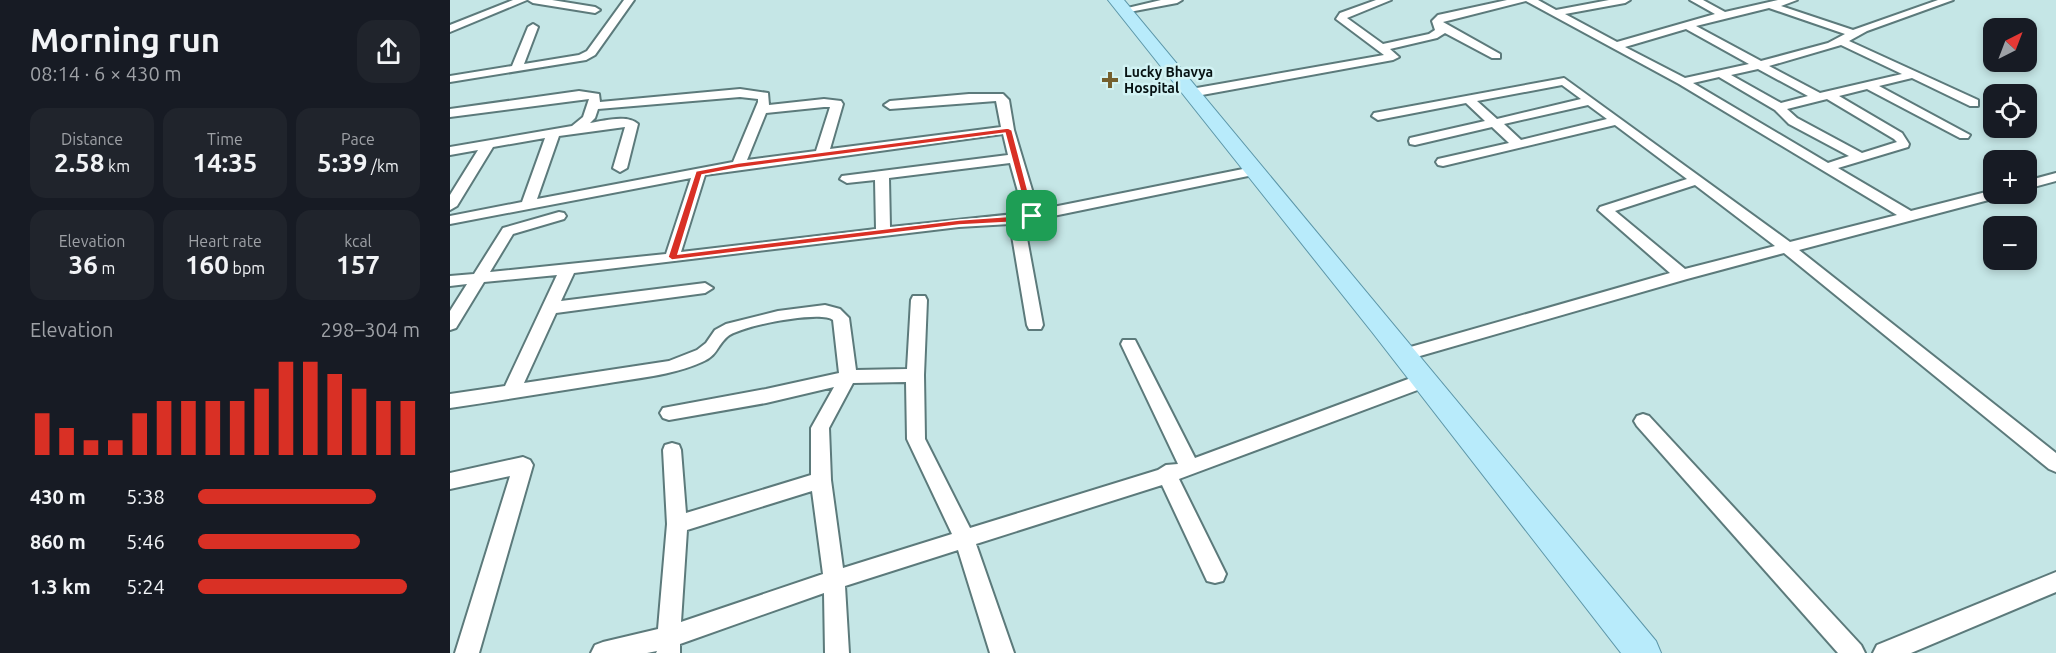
<!DOCTYPE html>
<meta charset="utf-8">
<style>
:root{--surface:#171b24;--page:#20242c;--text:#f1f3f6;--muted:#9ea1a6;--accent:#d93025}
body{margin:0;font-family:Ubuntu,sans-serif;background:var(--page);color:var(--text);height:100vh;display:flex;flex-direction:column;font-size:22px;white-space:nowrap}
*{box-sizing:border-box;margin:0}
p{font-size:20px;color:var(--muted)}
.icon{flex:none;width:33px;height:33px;fill:none;stroke:currentColor;stroke-width:2;stroke-linecap:round;stroke-linejoin:round}
.map{position:relative;flex:1;overflow:hidden}
.sheet{display:flex;flex-direction:column;background:var(--surface);width:450px}
.sheet>*{flex:none}
.needle{width:39px;rotate:42deg}
.fabs{position:absolute;left:1533px;top:18px;display:grid;gap:12px}
.fabs a{display:grid;place-items:center;width:54px;height:54px;border-radius:12px;background:var(--surface);box-shadow:0 3px 9px #0003;font-size:30px}
.pin{position:absolute;display:grid;place-items:center;width:51px;height:51px;color:#fff;margin:-26px;border-radius:12px;box-shadow:0 3px 9px #0006}
.round{display:grid;place-items:center;flex:none;width:63px;height:63px;border-radius:18px;background:var(--page)}
.headline{display:flex;align-items:center;justify-content:space-between;height:102px;padding:0 30px}
h1{font-size:33px;font-weight:700;line-height:45px}
.figures{display:grid;grid-template-columns:repeat(3,1fr);gap:9px;height:102px;padding:6px 30px}
.figures div{display:grid;align-content:center;border-radius:15px;background:var(--page);text-align:center}
.figures b{font-size:26px;font-weight:700}
.figures small{font-size:16px;font-weight:400}
.figures p{font-size:16px}
.chart{height:168px;padding:12px 30px}
.chart p{display:flex;justify-content:space-between}
.chart svg{width:100%;height:108px;margin-top:6px;stroke:var(--accent);stroke-width:6}
ul{padding:0 30px;list-style:none;font-size:20px}
li{display:grid;grid-template-columns:96px 72px 1fr;align-items:center;height:45px}
li i{height:15px;border-radius:8px;background:var(--accent)}
main{display:flex;flex:1;min-height:0}
.map>svg:first-child{display:block}
</style>
<main>
<section class="sheet">
<div class="headline"><div><h1>Morning run</h1><p>08:14 · 6 × 430 m</p></div><a class="round"><svg class="icon" aria-label="share" viewBox="0 0 24 24"><path d="M12 15V3M7 8l5-5 5 5M5 13v7h14v-7"/></svg></a></div>
<div class="figures">
<div><p>Distance</p><b>2.58<small> km</small></b></div>
<div><p>Time</p><b>14:35</b></div>
<div><p>Pace</p><b>5:39<small> /km</small></b></div>
</div>
<div class="figures">
<div><p>Elevation</p><b>36<small> m</small></b></div>
<div><p>Heart rate</p><b>160<small> bpm</small></b></div>
<div><p>kcal</p><b>157</b></div>
</div>
<div class="chart"><p><span>Elevation</span>298–304 m</p>
<svg viewBox="0 0 160 44" preserveAspectRatio="none"><path d="M5 44V27M15 44V33M25 44V38M35 44V38M45 44V27M55 44V22M65 44V22M75 44V22M85 44V22M95 44V17M105 44V6M115 44V6M125 44V11M135 44V17M145 44V22M155 44V22"/></svg>
</div>
<ul>
<li><b>430 m</b>5:38<i style="width:80%"></i></li>
<li><b>860 m</b>5:46<i style="width:73%"></i></li>
<li><b>1.3 km</b>5:24<i style="width:94%"></i></li>
</ul>
</section>
<div class="map">
<svg width="1606" height="653" viewBox="0 0 1606 653">
<rect width="100%" height="100%" fill="#c5e6e6"/>
<g fill="none" stroke-linecap="round" stroke-linejoin="round">
<g stroke="#5c7a7b" stroke-width="4">
<g id="street">
<path d="M 63,0 L 77,0 L 0,32 L 0,25 Z"/>
<path d="M 78,0 L 102,0 L 145,7 L 150,10 L 145,13 L 83,3 Z"/>
<path d="M 174,0 L 184,0 L 145,55 L 136,60 L 0,82 L 0,76 L 62,66 L 78,27 L 83,24 L 88,27 L 74,64 L 129,55 L 137,51 Z"/>
<path d="M 711,0 L 732,0 L 727,3 L 674,13 L 669,10 Z"/>
<path d="M 926,0 L 941,0 L 897,18 L 933,44 L 979,34 L 985,30 L 982,21 L 988,15 L 1057,0 L 1088,0 L 1106,10 L 1159,0 L 1180,0 L 1175,3 L 1115,14 L 1167,42 L 1265,14 L 1240,0 L 1253,0 L 1275,12 L 1328,0 L 1347,0 L 1331,6 L 1403,30 L 1488,0 L 1503,0 L 1417,31 L 1399,41 L 1528,100 L 1528,106 L 1520,106 L 1462,78 L 1429,86 L 1520,135 L 1518,138 L 1510,138 L 1417,89 L 1389,96 L 1452,133 L 1459,144 L 1458,147 L 1388,168 L 1461,211 L 1544,190 L 1544,194 L 1552,194 L 1550,197 L 1349,250 L 1606,453 L 1606,472 L 1599,469 L 1334,253 L 1237,279 L 956,360 L 950,358 L 947,354 L 950,350 L 1220,273 L 1148,210 L 1150,207 L 1237,179 L 1165,125 L 993,166 L 988,165 L 986,162 L 988,159 L 1059,143 L 1042,127 L 965,145 L 960,144 L 959,141 L 960,138 L 1035,121 L 1016,103 L 928,120 L 922,116 L 924,113 L 1114,78 L 1340,242 L 1447,215 L 1229,84 L 1076,1 L 993,22 L 1050,54 L 1050,58 L 1042,58 L 995,33 L 987,38 L 940,49 L 949,57 L 943,60 L 741,97 L 735,93 L 741,89 L 934,55 L 886,19 L 890,13 ZM 1319,8 L 1395,34 L 1378,43 L 1311,61 L 1246,26 ZM 1236,29 L 1299,64 L 1235,78 L 1175,47 ZM 1391,45 L 1452,74 L 1370,93 L 1319,66 ZM 1308,69 L 1358,96 L 1331,103 L 1281,75 ZM 1269,77 L 1325,110 L 1339,124 L 1399,156 L 1378,163 L 1243,83 ZM 1112,85 L 1131,99 L 1047,119 L 1027,101 ZM 1377,99 L 1444,139 L 1447,142 L 1412,153 L 1347,118 L 1337,109 ZM 1138,105 L 1157,119 L 1071,140 L 1054,124 ZM 1245,185 L 1325,246 L 1235,269 L 1165,211 Z"/>
<path d="M 290,89 L 318,93 L 319,105 L 374,99 L 391,101 L 393,104 L 380,149 L 551,127 L 546,101 L 440,109 L 434,105 L 440,101 L 519,94 L 553,94 L 559,100 L 564,130 L 588,210 L 803,167 L 810,171 L 803,175 L 574,222 L 593,325 L 591,329 L 579,329 L 577,325 L 560,224 L 509,227 L 124,273 L 111,301 L 255,283 L 263,288 L 255,293 L 106,313 L 74,383 L 219,361 L 247,350 L 256,343 L 265,330 L 276,324 L 328,311 L 375,305 L 390,309 L 399,318 L 406,370 L 457,369 L 461,300 L 463,296 L 475,296 L 477,300 L 474,375 L 475,439 L 520,528 L 708,470 L 716,465 L 728,464 L 671,344 L 673,340 L 685,340 L 745,458 L 969,375 L 975,374 L 981,375 L 984,380 L 981,385 L 729,479 L 776,574 L 773,581 L 765,583 L 757,581 L 712,485 L 526,544 L 564,653 L 540,653 L 508,550 L 395,586 L 399,653 L 375,653 L 374,593 L 230,644 L 230,653 L 206,653 L 207,651 L 197,653 L 141,653 L 145,645 L 153,642 L 208,629 L 217,524 L 213,450 L 215,445 L 222,443 L 229,445 L 231,450 L 236,513 L 361,475 L 361,428 L 384,387 L 316,403 L 219,420 L 213,418 L 210,413 L 213,408 L 316,389 L 389,373 L 383,320 C 371,310 289,326 277,337 C 266,347 268,355 252,362 C 221,376 186,378 153,384 C 102,392 52,400 0,408 L 0,394 L 55,386 L 107,275 L 34,282 L 6,328 L 0,330 L 0,311 L 17,284 L 0,286 L 0,276 L 24,274 L 53,228 L 109,212 L 114,213 L 116,216 L 114,219 L 63,234 L 40,272 L 216,254 L 241,178 L 0,224 L 0,216 L 72,202 L 95,138 L 43,147 L 7,206 L 0,210 L 0,195 L 28,150 L 0,155 L 0,147 L 122,126 L 133,117 L 139,99 L 0,117 L 0,109 L 129,91 L 149,94 L 150,102 ZM 290,97 L 308,99 L 308,102 L 283,162 L 87,199 L 109,136 L 175,127 L 163,168 L 170,172 L 177,168 L 188,124 C 177,114 154,121 140,123 L 145,118 L 148,109 ZM 374,107 L 380,107 L 366,151 L 297,160 L 316,113 ZM 553,134 L 558,155 L 392,176 L 390,179 L 397,183 L 425,180 L 426,229 L 231,252 L 255,175 ZM 560,163 L 574,213 L 440,227 L 439,178 ZM 456,382 L 457,439 L 502,534 L 393,568 L 381,480 L 379,428 L 403,383 ZM 362,491 L 373,574 L 231,622 L 237,530 Z"/>
<path d="M 1606,173 L 1606,181 L 1576,189 L 1576,181 Z"/>
<path d="M 1193,414 L 1199,416 L 1411,645 L 1415,653 L 1388,653 L 1187,426 L 1184,421 L 1187,416 Z"/>
<path d="M 73,457 L 80,460 L 83,465 L 29,653 L 5,653 L 60,476 L 0,489 L 0,473 Z"/>
<path d="M 1606,572 L 1606,592 L 1461,653 L 1423,653 L 1427,645 Z"/>
</g>
</g>
<g stroke="#5c96a8" stroke-width="2">
<path id="primary" d="M 658,0 L 674,0 L 1206,641 L 1211,653 L 1171,653 L 922,332 Z"/>
</g>
<use href="#street" fill="#fff" fill-rule="evenodd"/>
<use href="#primary" fill="#b8ebfb" fill-rule="evenodd"/>
</g>
<path fill="#d93025" stroke="#fff" stroke-width="1.5" fill-rule="evenodd" d="M 558,128 L 562,130 L 585,218 L 566,222 L 509,225 L 222,260 L 218,257 L 246,171 L 288,163 ZM 555,133 L 577,215 L 509,220 L 228,254 L 252,175 L 288,168 Z"/>
<path fill="#756130" stroke="#d2f3f4" stroke-width="2" d="M657 71h6v6h6v6h-6v6h-6v-6h-6v-6h6z"/>
<g text-anchor="middle" dominant-baseline="central" stroke-width="5" stroke-linejoin="round" paint-order="stroke">
<g font-size="14" font-weight="bold" fill="#071213" stroke="#d2f3f4" text-anchor="start">
<text x="674" y="72">Lucky Bhavya<tspan x="674" dy="16">Hospital</tspan></text>
</g>
</g>
</svg>
<div class="fabs">
<a><svg class="needle" viewBox="-14 -14 28 28"><path d="M0-13l5 13h-10z" fill="#e53935"/><path d="M0 13l5-13h-10z" fill="#9ea1a6"/></svg></a>
<a><svg class="icon" aria-label="locate" viewBox="0 0 24 24"><circle cx="12" cy="12" r="6"/><path d="M12 2v4M12 18v4M2 12h4M18 12h4"/></svg></a>
<a>+</a>
<a>−</a>
</div>
<div class="pin" style="left:582px;top:216px;background:#1e9e55"><svg class="icon" aria-label="arrive" viewBox="0 0 24 24"><path d="M6 21V4h12l-3 4 3 4H6"/></svg></div>
</div>
</main>
